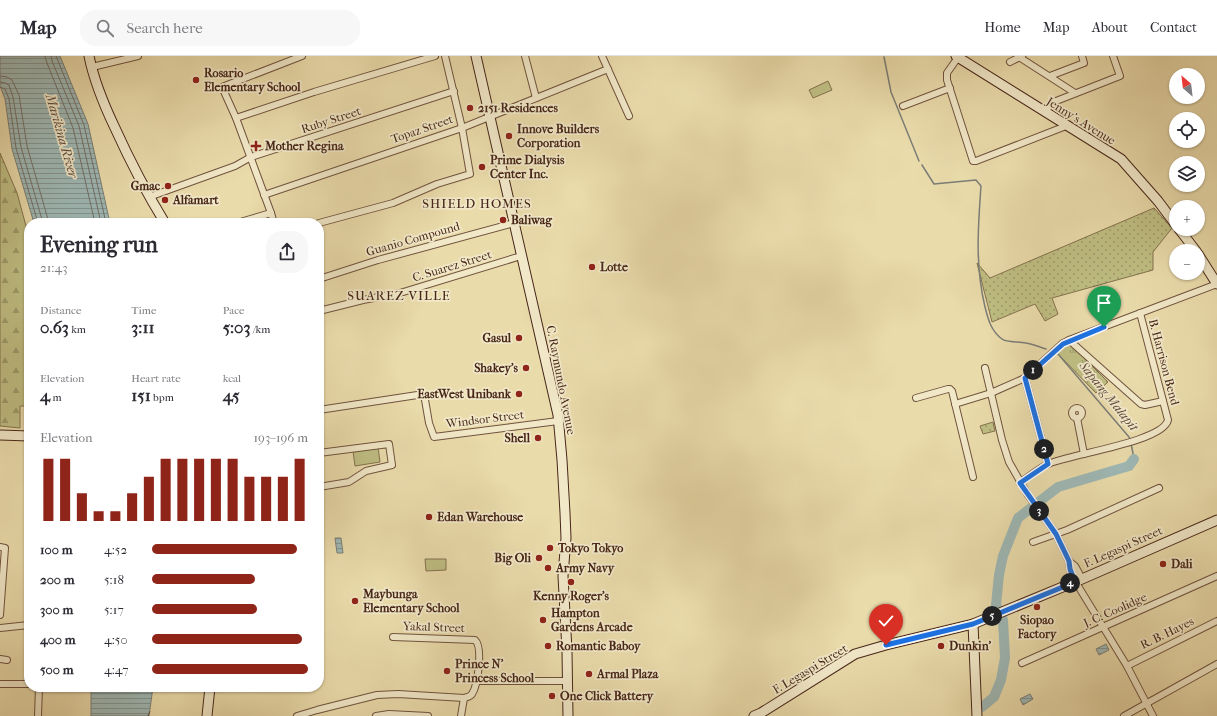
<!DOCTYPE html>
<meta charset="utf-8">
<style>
:root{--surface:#fff;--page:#f7f7f7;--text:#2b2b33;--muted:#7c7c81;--line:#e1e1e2;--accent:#8f2418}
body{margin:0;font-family:"IM FELL French Canon",serif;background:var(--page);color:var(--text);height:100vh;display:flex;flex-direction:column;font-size:15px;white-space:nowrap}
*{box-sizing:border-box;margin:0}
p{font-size:13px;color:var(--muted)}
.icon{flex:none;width:22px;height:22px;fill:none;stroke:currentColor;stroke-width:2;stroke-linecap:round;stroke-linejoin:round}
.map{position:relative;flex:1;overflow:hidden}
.details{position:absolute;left:24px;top:162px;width:300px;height:474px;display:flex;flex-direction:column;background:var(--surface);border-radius:16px;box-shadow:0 1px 3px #0004}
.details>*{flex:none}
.needle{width:26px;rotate:332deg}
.buttons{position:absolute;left:1169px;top:12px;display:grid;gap:8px}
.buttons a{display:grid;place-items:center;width:36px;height:36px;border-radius:50%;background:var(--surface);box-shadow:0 1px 3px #0004;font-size:20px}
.pin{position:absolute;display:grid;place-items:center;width:34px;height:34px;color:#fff;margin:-41px -17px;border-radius:50% 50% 50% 0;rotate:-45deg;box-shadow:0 0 4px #0007}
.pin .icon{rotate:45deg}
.km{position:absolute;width:20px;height:20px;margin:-10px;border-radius:50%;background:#222;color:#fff;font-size:11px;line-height:20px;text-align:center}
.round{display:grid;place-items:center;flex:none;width:42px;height:42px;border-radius:16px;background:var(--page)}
.summary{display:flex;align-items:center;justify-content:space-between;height:68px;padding:0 16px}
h1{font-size:22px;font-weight:700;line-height:30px}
.figures{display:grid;grid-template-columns:repeat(3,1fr);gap:6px;height:68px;padding:4px 16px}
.figures div{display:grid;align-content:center}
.figures b{font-size:17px;font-weight:700}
.figures small{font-size:11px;font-weight:400}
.figures p{font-size:11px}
.chart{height:112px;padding:8px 16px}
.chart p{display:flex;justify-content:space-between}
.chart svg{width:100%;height:72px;margin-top:4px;stroke:var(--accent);stroke-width:6}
ul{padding:0 16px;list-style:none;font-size:13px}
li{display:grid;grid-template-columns:64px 48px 1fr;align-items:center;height:30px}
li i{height:10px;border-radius:5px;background:var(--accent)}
header{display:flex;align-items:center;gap:24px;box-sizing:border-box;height:56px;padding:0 20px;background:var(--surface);border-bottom:1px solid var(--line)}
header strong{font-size:19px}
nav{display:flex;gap:22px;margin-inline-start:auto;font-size:14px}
.search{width:280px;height:36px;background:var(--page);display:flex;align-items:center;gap:10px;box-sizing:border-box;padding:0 14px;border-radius:16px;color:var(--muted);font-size:15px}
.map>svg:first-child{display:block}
</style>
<header>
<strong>Map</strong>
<div class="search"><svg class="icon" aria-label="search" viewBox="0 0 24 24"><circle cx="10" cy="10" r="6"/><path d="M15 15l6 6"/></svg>Search here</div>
<nav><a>Home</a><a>Map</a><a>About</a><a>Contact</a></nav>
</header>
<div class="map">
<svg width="1217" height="660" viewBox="0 0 1217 660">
<defs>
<pattern id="grass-dots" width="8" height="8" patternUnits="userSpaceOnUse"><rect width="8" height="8" fill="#bfbe83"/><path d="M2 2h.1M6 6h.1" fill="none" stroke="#9d9a6a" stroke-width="1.8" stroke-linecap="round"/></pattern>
<pattern id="forest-firs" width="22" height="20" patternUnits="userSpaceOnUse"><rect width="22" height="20" fill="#bfbe83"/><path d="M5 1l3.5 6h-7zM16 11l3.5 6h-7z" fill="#9d9a6a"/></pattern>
<pattern id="park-tufts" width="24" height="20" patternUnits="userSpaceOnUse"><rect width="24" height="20" fill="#bfbe83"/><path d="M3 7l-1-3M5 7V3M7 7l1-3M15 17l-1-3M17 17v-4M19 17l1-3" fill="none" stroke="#9d9a6a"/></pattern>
<pattern id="water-rules" width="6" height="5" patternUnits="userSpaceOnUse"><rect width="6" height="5" fill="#9eb8b5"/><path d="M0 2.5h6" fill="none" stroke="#839592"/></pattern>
</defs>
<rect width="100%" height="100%" fill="#eadbab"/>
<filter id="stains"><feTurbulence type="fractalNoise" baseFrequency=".005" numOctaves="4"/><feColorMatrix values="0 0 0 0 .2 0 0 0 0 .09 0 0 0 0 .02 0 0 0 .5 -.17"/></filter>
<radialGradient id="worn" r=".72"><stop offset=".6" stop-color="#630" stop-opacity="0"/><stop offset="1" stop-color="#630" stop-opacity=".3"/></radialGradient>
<g fill="url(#grass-dots)" stroke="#83724e">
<path d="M 1154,152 L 1172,172 L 1153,196 L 1153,214 L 1052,242 L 1058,258 L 1045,265 L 1035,248 L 992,266 L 977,207 L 990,222 Z"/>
<path d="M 993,366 L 995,375 L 983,378 L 980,370 Z"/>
</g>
<path fill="url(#forest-firs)" stroke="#83724e" d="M 0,97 L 17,137 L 29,181 L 29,350 L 20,350 L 20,372 L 0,370 Z"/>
<path fill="url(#park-tufts)" stroke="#83724e" d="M 1068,286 L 1108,326 L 1096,337 L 1057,297 Z"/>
<g fill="#bfbe83" stroke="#83724e">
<path d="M 828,25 L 832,34 L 813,42 L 809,34 Z"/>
<path d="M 378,391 L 380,406 L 355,410 L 353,395 Z"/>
<path d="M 425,503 L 446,503 L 446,514 L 426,515 Z"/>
</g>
<g fill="url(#water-rules)" stroke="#7b7e77">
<path d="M 0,0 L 60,0 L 88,68 L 110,167 L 34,167 L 12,93 L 5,43 L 0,30 Z"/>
<path d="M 335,482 L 341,482 L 343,497 L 337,497 Z"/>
<path d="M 1106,588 L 1109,594 L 1099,599 L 1096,593 Z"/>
<path d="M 91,631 L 153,631 L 149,660 L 91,660 Z"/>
<path d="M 1030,638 L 1033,643 L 1023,649 L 1020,643 Z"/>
</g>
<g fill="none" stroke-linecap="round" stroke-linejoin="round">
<g stroke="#726f67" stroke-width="1">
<path d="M 45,0 L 47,7 L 73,72 L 95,167"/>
<path d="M 51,0 L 52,5 L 79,70 L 101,167"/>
<path d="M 56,0 L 84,69 L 106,167"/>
<path d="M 0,20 L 7,21 L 12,24 L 19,39 L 27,90 L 49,167"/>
<path d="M 0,26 L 5,27 L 9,29 L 13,41 L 21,91 L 43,167"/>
<path d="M 0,31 L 5,33 L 9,43 L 16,92 L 38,167"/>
</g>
<g stroke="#7b7e77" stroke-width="1.5">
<path d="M 884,1 L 891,36 L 919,105"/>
<path d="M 922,109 L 934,128 L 976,124 L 981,130 C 978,172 975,209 985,251 C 988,263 991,275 1002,283 C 1007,287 1019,285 1026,287 C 1033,288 1039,291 1046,293"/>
<path d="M 1058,298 L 1129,381 L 1130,383"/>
<path d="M 1131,387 L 1134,403"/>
</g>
<path stroke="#9eb8b5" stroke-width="10" d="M 982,651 L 994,641 L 1001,624 L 1005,602 L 1003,564 L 996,549 L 999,519 L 1003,500 L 1018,462 L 1058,431 L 1129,410 L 1134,403"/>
<path stroke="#5d4a40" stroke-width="1" stroke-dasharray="5 4" stroke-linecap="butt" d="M 148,660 L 150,655"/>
<g stroke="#70533e" stroke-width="8">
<g id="street">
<path d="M 525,0 L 536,42"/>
<path d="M 602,0 L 629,60"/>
<path d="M 959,0 L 947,17 L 947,24 L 973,105 L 976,105 L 1066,70"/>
<path d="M 1019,1 L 1075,37"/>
<path d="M 1010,6 L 1022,0"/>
<path d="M 92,11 L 138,0"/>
<path d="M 1050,20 L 1084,7 L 1082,0"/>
<path d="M 903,50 L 950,32"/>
<path d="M 1045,57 L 1051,47 L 1120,20 L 1113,0"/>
<path d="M 236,62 L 314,36 L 435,0"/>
<path d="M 264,139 L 462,72 L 608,13"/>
<path d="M 149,141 L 235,110 L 251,101 L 454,35"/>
<path d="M 271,157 L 274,167"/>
<path d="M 237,167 L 271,157 L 236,62 L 222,31 L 302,0"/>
<path d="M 319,167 L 393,147 L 437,128 L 470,118 L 462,72 L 445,0"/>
<path d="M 319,223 L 378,204 L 514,167"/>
<path d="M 319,255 L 363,244 L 400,237 L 521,200"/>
<path d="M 1069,284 L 1141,348 L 1145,349 L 1163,345"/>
<path d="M 985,312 L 1002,384 L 1009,406 L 1028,439 L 1056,478 L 1069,505 L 1075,510 L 1082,523"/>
<path d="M 1025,322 L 1048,408"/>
<path d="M 916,342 L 948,333 L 950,333 L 952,335 L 973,421"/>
<path d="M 955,348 L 991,337 L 1025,322 L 1063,287 L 1069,284 L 1217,228"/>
<circle cx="1077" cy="357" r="5"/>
<path d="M 319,354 L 424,338 L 429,367 L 434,381 L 558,365"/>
<path d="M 1077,362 L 1084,398"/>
<path d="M 319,397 L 389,388 L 392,409 L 366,415 L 349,426 L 319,431"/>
<path d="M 1020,427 C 1029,420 1038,413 1048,408 C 1070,398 1163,386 1168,364 L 1140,257"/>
<path d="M 1033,486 L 1067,474 L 1159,432"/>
<path d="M 0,491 L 5,492 L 0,559"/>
<path d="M 1069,505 L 1070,513 L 1075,525 L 1127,610 L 1153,660"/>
<path d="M 0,572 L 29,569"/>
<path d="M 0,603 L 7,604"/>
<path d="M 1022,607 L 1217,520"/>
<path d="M 1127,610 L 1217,565"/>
<path d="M 478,625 L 568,625"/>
<path d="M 0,628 L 29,628"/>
<path d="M 38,660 L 39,631"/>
<path d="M 297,660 L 317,654 L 377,639 L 398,638 L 464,642 C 467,641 470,641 472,638 C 478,629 483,591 475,584 L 393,581"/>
<path d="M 376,660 L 389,658 L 428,660"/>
<path d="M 461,660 L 464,642"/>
<path d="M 1124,660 L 1217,608"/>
</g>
</g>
<g stroke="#472619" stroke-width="11">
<g id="secondary">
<path d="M 89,0 C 94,25 104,49 115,72 C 130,105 146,136 165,167"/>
<path d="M 476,0 L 558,359 L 562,404 L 565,457 L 566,482 L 563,520 L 567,595 L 568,660"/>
<path d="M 956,0 L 1121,103 L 1158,145 L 1176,169"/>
<path d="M 1179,173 L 1196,195"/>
<path d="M 1198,198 L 1217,228"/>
<path d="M 0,379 L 29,380"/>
<path d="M 973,568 L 977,660"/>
<path d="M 207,660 L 210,631"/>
<path d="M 754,660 L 761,657 L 855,598 L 886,589 L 973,568 L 1082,523 L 1217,464"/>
</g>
</g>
<use href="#street" stroke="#f1e8c8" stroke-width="6"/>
<use href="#secondary" stroke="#f1e8c8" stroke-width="9"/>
</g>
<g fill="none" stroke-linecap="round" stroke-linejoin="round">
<g stroke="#fff" stroke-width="8">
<path id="route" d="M 886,589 L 973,568 L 1075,526 L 1070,513 L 1069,505 L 1056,478 L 1020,427 L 1048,408 L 1025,322 L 1063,288 L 1104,271"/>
</g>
<use href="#route" stroke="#1a73e8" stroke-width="5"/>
</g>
<g fill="#8f2418" stroke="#f1e8c8" stroke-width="1.5">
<circle cx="196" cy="24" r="4"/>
<circle cx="470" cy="52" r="4"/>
<circle cx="509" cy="80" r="4"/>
<path d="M254 84h4v4h4v4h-4v4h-4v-4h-4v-4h4z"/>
<circle cx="482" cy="111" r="4"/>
<circle cx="168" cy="130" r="4"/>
<circle cx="165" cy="144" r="4"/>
<circle cx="503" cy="164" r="4"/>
<circle cx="592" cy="211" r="4"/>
<circle cx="519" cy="282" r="4"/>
<circle cx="526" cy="312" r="4"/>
<circle cx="519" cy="338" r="4"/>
<circle cx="538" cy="382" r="4"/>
<circle cx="429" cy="461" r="4"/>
<circle cx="550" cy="492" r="4"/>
<circle cx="539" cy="502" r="4"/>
<circle cx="1163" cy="508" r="4"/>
<circle cx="548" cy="512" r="4"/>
<circle cx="571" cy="526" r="4"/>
<circle cx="355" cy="545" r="4"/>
<circle cx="1037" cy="551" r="4"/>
<circle cx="543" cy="564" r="4"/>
<circle cx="548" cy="590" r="4"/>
<circle cx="941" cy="590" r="4"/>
<circle cx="447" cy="615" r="4"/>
<circle cx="589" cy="618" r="4"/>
<circle cx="552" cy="640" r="4"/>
</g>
<g text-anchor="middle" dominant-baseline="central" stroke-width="3.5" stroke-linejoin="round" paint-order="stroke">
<g font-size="12" font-weight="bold" fill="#472619" stroke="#f1e8c8" text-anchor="start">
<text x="204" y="17">Rosario<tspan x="204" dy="14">Elementary School</tspan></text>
<text x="478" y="52">2151 Residences</text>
<text x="517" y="73">Innove Builders<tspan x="517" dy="14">Corporation</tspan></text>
<text x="265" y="90">Mother Regina</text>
<text x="490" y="104">Prime Dialysis<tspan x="490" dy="14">Center Inc.</tspan></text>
<text x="160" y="130" text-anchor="end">Gmac</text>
<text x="173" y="144">Alfamart</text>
<text x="511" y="164">Baliwag</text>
<text x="600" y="211">Lotte</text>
<text x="511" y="282" text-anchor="end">Gasul</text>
<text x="518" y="312" text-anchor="end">Shakey's</text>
<text x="511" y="338" text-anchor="end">EastWest Unibank</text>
<text x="530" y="382" text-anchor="end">Shell</text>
<text x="437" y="461">Edan Warehouse</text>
<text x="558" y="492">Tokyo Tokyo</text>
<text x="531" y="502" text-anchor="end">Big Oli</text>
<text x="1171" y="508">Dali</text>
<text x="556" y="512">Army Navy</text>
<text x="363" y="538">Maybunga<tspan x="363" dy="14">Elementary School</tspan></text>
<text x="571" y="540" text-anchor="middle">Kenny Roger's</text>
<text x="551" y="557">Hampton<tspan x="551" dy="14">Gardens Arcade</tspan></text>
<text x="1037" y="564" text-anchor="middle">Siopao<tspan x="1037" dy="14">Factory</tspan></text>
<text x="556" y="590">Romantic Baboy</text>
<text x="949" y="590">Dunkin'</text>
<text x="455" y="608">Prince N'<tspan x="455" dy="14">Princess School</tspan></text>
<text x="597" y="618">Armal Plaza</text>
<text x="560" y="640">One Click Battery</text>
</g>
<g font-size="12" fill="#472619" stroke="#f1e8c8">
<text transform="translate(331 64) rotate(-18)">Ruby Street</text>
<text transform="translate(1081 65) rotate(32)">Jenny's Avenue</text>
<text transform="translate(422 73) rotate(-19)">Topaz Street</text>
<text transform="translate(413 183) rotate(-16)">Guanio Compound</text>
<text transform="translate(452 210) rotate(-17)">C. Suarez Street</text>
<text transform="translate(1164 306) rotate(75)">B. Harrison Bend</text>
<text transform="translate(561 324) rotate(79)">C. Raymundo Avenue</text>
<text transform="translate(485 363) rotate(-7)">Windsor Street</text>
<text transform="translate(1123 491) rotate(-24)">F. Legaspi Street</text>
<text transform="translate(1115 554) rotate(-24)">J. C. Coolidge</text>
<text transform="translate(434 571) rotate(2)">Yakal Street</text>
<text transform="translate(1167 577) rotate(-26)">R. B. Hayes</text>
<text transform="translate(810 613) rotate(-31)">F. Legaspi Street</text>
</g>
<g font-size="13" font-style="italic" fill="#5d4a40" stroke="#f1e8c8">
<text transform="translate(62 80) rotate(74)">Marikina River</text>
<text transform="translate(1109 340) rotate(51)">Sapang Malapit</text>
</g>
<g font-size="13" letter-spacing="1" fill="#472619" stroke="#f1e8c8">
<text x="477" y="147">SHIELD HOMES</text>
<text x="399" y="239">SUAREZ VILLE</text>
</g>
</g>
<rect width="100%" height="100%" filter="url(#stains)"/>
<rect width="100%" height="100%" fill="url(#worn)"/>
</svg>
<div class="buttons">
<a><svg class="needle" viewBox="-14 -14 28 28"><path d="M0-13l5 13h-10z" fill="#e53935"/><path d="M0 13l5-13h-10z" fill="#7c7c81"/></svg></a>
<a><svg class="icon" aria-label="locate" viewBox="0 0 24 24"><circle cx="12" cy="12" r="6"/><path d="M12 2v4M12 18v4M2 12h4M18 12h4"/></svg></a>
<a><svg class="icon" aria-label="layers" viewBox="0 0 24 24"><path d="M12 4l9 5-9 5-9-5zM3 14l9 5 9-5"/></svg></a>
<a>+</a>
<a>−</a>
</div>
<div class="pin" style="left:1104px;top:271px;background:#1e9e55"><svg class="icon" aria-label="arrive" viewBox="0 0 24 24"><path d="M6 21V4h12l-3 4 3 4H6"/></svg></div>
<div class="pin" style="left:886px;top:589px;background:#d93025"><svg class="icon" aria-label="check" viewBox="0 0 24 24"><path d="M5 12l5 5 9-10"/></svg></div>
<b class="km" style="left:1033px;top:314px">1</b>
<b class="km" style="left:1044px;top:393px">2</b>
<b class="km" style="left:1039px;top:455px">3</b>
<b class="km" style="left:1070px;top:527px">4</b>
<b class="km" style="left:992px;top:560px">5</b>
<section class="details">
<div class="summary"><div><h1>Evening run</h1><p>21:43</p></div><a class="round"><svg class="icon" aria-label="share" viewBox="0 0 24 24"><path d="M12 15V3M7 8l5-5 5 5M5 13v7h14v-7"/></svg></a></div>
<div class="figures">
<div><p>Distance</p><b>0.63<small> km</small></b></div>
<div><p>Time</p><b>3:11</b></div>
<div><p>Pace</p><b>5:03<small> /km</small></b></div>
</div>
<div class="figures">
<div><p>Elevation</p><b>4<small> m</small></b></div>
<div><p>Heart rate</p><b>151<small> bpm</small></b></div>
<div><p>kcal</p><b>45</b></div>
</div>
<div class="chart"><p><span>Elevation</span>193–196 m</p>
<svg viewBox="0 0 160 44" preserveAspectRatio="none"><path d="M5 44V6M15 44V6M25 44V27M35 44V38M45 44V38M55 44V27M65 44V17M75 44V6M85 44V6M95 44V6M105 44V6M115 44V6M125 44V17M135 44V17M145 44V17M155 44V6"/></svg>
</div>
<ul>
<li><b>100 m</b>4:52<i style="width:93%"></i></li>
<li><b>200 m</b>5:18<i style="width:66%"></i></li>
<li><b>300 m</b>5:17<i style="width:67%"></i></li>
<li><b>400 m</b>4:50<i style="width:96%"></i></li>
<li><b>500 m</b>4:47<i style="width:100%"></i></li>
</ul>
</section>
</div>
